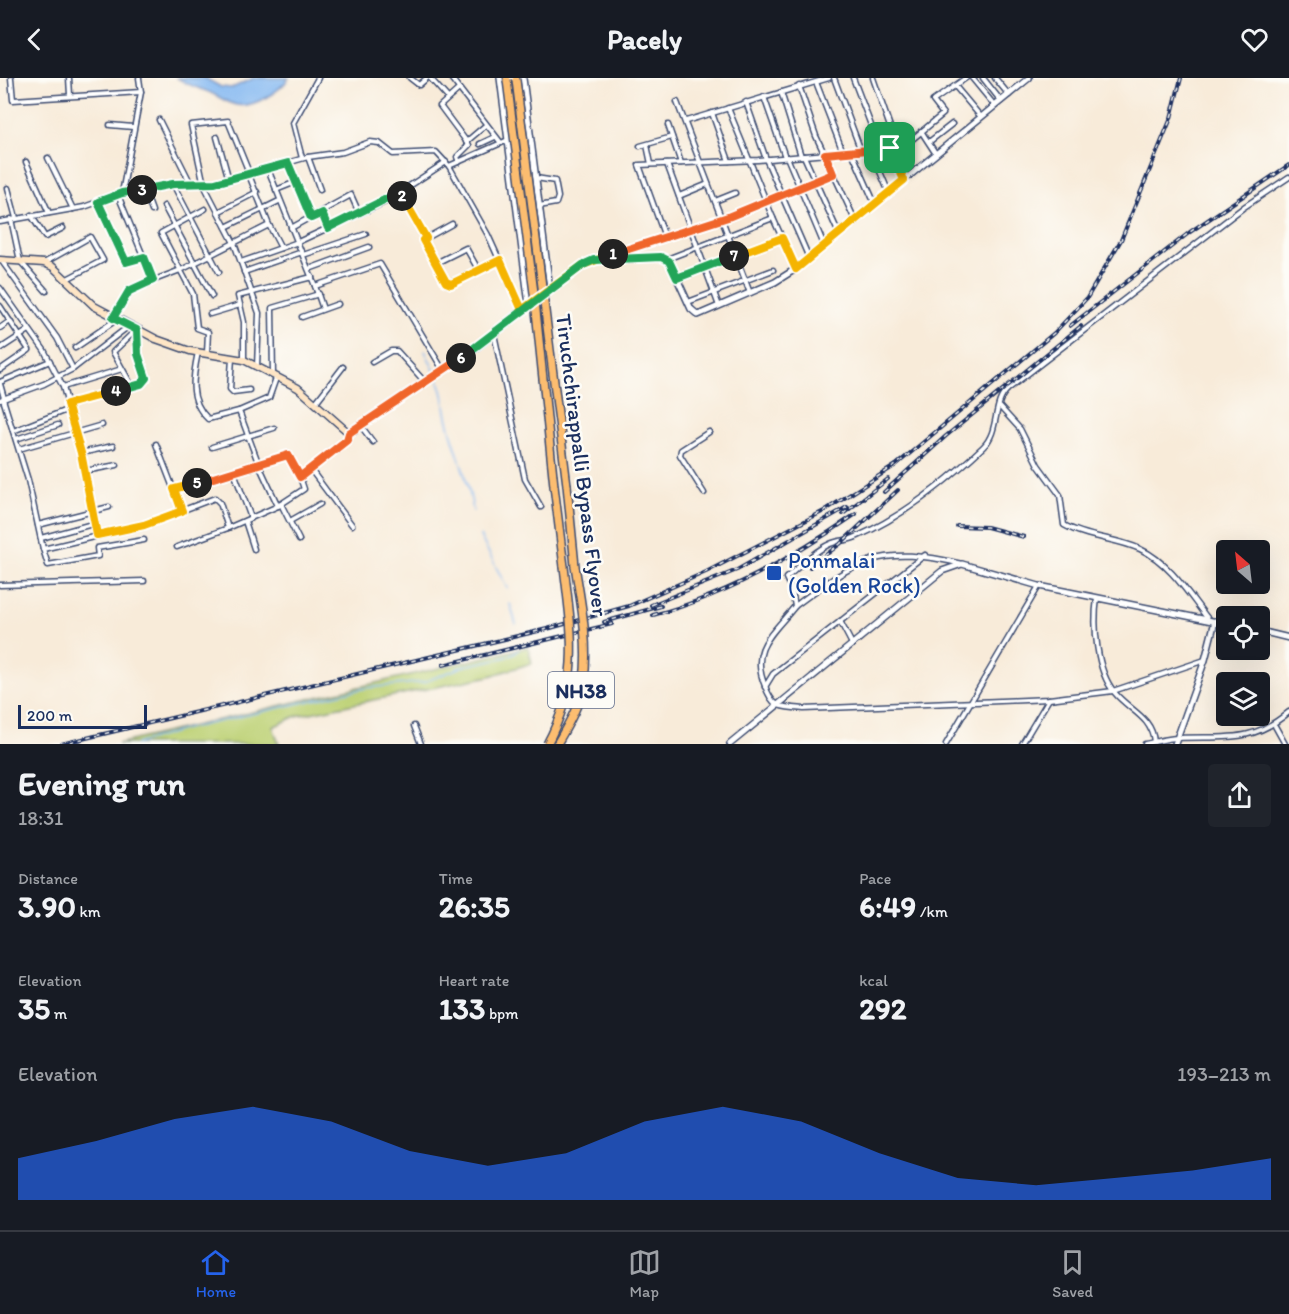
<!DOCTYPE html>
<meta charset="utf-8">
<style>
:root{--surface:#171b24;--page:#20242c;--text:#f1f3f6;--muted:#9ea1a6;--line:#363941;--accent:#2563eb}
body{margin:0;font-family:Itim,sans-serif;background:var(--page);color:var(--text);height:100vh;display:flex;flex-direction:column;font-size:22px;white-space:nowrap}
*{box-sizing:border-box;margin:0}
p{font-size:20px;color:var(--muted)}
.icon{flex:none;width:33px;height:33px;fill:none;stroke:currentColor;stroke-width:2;stroke-linecap:round;stroke-linejoin:round}
.map{position:relative;height:666px;overflow:hidden}
.sheet{display:flex;flex-direction:column;background:var(--surface);flex:1}
.sheet>*{flex:none}
.needle{width:39px;rotate:332deg}
.buttons{position:absolute;left:1216px;top:462px;display:grid;gap:12px}
.buttons a{display:grid;place-items:center;width:54px;height:54px;border-radius:6px;background:var(--surface);box-shadow:0 6px 24px #0002;font-size:30px}
.scale{position:absolute;left:18px;bottom:15px;width:129px;box-sizing:border-box;padding-left:6px;border:3px solid #1b2f5e;border-top:0;font-size:16px;line-height:21px;white-space:nowrap;color:#1b2f5e;-webkit-text-stroke:4px #fdfcf7;paint-order:stroke}
.pin{position:absolute;display:grid;place-items:center;width:51px;height:51px;color:#fff;margin:-26px;border-radius:12px;box-shadow:0 3px 9px #0006}
.km{position:absolute;width:30px;height:30px;margin:-15px;border-radius:50%;background:#222;color:#fff;font-size:16px;line-height:30px;text-align:center}
.round{display:grid;place-items:center;flex:none;width:63px;height:63px;border-radius:6px;background:var(--page)}
.headline{display:flex;align-items:center;justify-content:space-between;height:102px;padding:0 18px}
h1{font-size:33px;font-weight:800;line-height:45px}
.metrics{display:grid;grid-template-columns:repeat(3,1fr);gap:9px;height:102px;padding:6px 18px}
.metrics div{display:grid;align-content:center}
.metrics b{font-size:30px;font-weight:800}
.metrics small{font-size:16px;font-weight:400}
.metrics p{font-size:16px}
.chart{height:168px;padding:12px 18px}
.chart p{display:flex;justify-content:space-between}
.chart svg{width:100%;height:108px;margin-top:6px;fill:var(--accent);opacity:.7}
header{display:flex;justify-content:space-between;align-items:center;height:78px;padding:0 18px;background:var(--surface);font-size:27px;font-weight:800}
.menu{display:flex;justify-content:space-around;align-items:center;height:84px;border-top:2px solid var(--line);background:var(--surface);font-size:16px;color:var(--muted)}
.menu a{display:grid;justify-items:center;gap:3px}
.menu .active{color:var(--accent)}
.map>svg:first-child{display:block}
</style>
<header><svg class="icon" aria-label="back" viewBox="0 0 24 24"><path d="M15 5l-7 7 7 7"/></svg>Pacely<svg class="icon" aria-label="heart" viewBox="0 0 24 24"><path d="M12 20l-8-8c-3-5 5-10 8-4 3-6 11-1 8 4z"/></svg></header>
<div class="map">
<svg width="1289" height="666" viewBox="0 0 1289 666">
<rect width="100%" height="100%" fill="#fdfcf7"/>
<filter id="ink" filterUnits="userSpaceOnUse"><feTurbulence type="fractalNoise" baseFrequency=".0167" numOctaves="2"/><feDisplacementMap in="SourceGraphic" scale="12" xChannelSelector="R" yChannelSelector="G"/><feConvolveMatrix kernelMatrix="1 2 1 2 8 2 1 2 1" color-interpolation-filters="sRGB"/></filter>
<filter id="wash" filterUnits="userSpaceOnUse"><feTurbulence type="fractalNoise" baseFrequency=".008" numOctaves="4" result="noise"/><feDisplacementMap in="SourceGraphic" scale="24" xChannelSelector="R" yChannelSelector="G"/><feGaussianBlur stdDeviation="1.35" result="paint"/><feColorMatrix in="noise" values="0 0 0 0 0 0 0 0 0 0 0 0 0 0 0 0 0 1.4 0 .05"/><feComposite in="paint" operator="in"/></filter>
<g filter="url(#wash)">
<rect width="100%" height="100%" fill="#f8ebd9"/>
<path fill="#bdd174" stroke="#6c8069" stroke-width="1.5" d="M 528,569 L 532,585 L 490,598 L 296,638 L 273,649 L 279,666 L 118,666 Z"/>
<path fill="#83b7f1" stroke="#4f73a8" stroke-width="1.5" d="M 177,0 L 205,0 L 221,9 L 232,10 L 254,0 L 289,0 C 280,13 254,30 237,27 C 227,25 220,19 211,15 C 197,9 192,10 177,0 Z"/>
<g fill="none" stroke-linecap="round" stroke-linejoin="round">
<g stroke="#83b7f1" stroke-width="1.5">
<path d="M 425,273 L 435,294"/>
<path d="M 437,299 C 444,312 444,324 447,339 C 454,371 469,400 473,433"/>
<path d="M 480,458 L 507,510"/>
<path d="M 510,526 L 516,546"/>
<path d="M 136,666 L 186,651 L 366,610 L 424,604 L 464,588 L 506,579 L 519,572"/>
</g>
</g>
</g>
<g filter="url(#ink)">
<g fill="none" stroke-linecap="round" stroke-linejoin="round">
<g stroke="#3c4b70" stroke-width="7">
<g id="minor">
<path d="M 11,0 L 13,22 L 141,14"/>
<path d="M 69,0 L 70,17"/>
<path d="M 410,0 L 419,7 L 427,0"/>
<path d="M 430,0 L 448,20"/>
<path d="M 451,0 L 501,65"/>
<path d="M 834,0 L 861,73"/>
<path d="M 853,0 L 880,71"/>
<path d="M 873,0 L 897,69"/>
<path d="M 972,0 L 995,28"/>
<path d="M 983,0 L 1001,23"/>
<path d="M 995,0 L 1009,17"/>
<path d="M 816,4 L 843,74"/>
<path d="M 799,8 L 816,58 L 855,142"/>
<path d="M 955,8 L 981,39"/>
<path d="M 459,11 L 440,28 L 469,67 L 457,79 L 459,84"/>
<path d="M 781,14 L 801,78"/>
<path d="M 764,19 L 785,79"/>
<path d="M 677,24 L 750,215"/>
<path d="M 746,24 L 766,81 L 809,180"/>
<path d="M 728,30 L 773,140"/>
<path d="M 712,35 L 729,83"/>
<path d="M 159,42 L 191,106"/>
<path d="M 686,43 L 829,0"/>
<path d="M 110,47 L 133,49"/>
<path d="M 668,47 L 681,85"/>
<path d="M 921,53 L 936,76"/>
<path d="M 217,59 L 229,102"/>
<path d="M 466,64 L 486,47"/>
<path d="M 929,64 L 952,46"/>
<path d="M 480,66 L 495,59"/>
<path d="M 647,67 L 651,86"/>
<path d="M 640,68 L 672,59"/>
<path d="M 890,70 L 904,102"/>
<path d="M 871,72 L 889,115"/>
<path d="M 852,74 L 875,126"/>
<path d="M 804,78 L 839,156"/>
<path d="M 308,79 L 320,112"/>
<path d="M 787,79 L 824,167"/>
<path d="M 48,80 L 73,131"/>
<path d="M 302,80 L 293,45 L 318,0"/>
<path d="M 26,84 L 49,135"/>
<path d="M 667,86 L 719,228"/>
<path d="M 449,88 L 508,62"/>
<path d="M 268,91 L 315,208"/>
<path d="M 250,97 L 228,43 L 191,47 L 204,107 L 234,165 L 259,235 L 257,289"/>
<path d="M 536,100 L 555,103 L 558,119 L 556,125 L 539,128"/>
<path d="M 296,104 L 311,140"/>
<path d="M 173,106 L 219,194"/>
<path d="M 8,110 L 16,140"/>
<path d="M 144,111 L 152,133"/>
<path d="M 276,112 L 296,104 L 288,85"/>
<path d="M 400,114 L 426,160"/>
<path d="M 122,115 L 141,14 L 139,0"/>
<path d="M 118,117 L 153,202"/>
<path d="M 679,118 L 708,106"/>
<path d="M 715,123 L 735,115"/>
<path d="M 98,125 L 126,184 L 144,179"/>
<path d="M 164,128 L 212,218"/>
<path d="M 205,131 L 161,155 L 193,216 L 197,250 L 208,254 L 207,275"/>
<path d="M 218,134 L 257,114"/>
<path d="M 322,135 L 328,150 L 385,124 L 446,84"/>
<path d="M 31,137 L 45,159 L 63,150"/>
<path d="M 11,141 L 20,183 L 46,213"/>
<path d="M 0,144 L 84,129 L 122,115 L 173,106 L 215,105 L 308,79 L 343,74 L 370,64 L 379,65 L 393,76 L 436,74 L 449,88 L 488,157 L 522,232"/>
<path d="M 452,146 L 423,162 L 448,206 L 500,182"/>
<path d="M 269,147 L 281,170"/>
<path d="M 226,149 L 279,123"/>
<path d="M 291,150 L 351,117 L 359,135"/>
<path d="M 665,159 L 639,87 L 758,82 L 884,71 L 904,68 L 943,36 L 933,23 L 966,0"/>
<path d="M 303,177 L 366,156"/>
<path d="M 604,180 L 728,139 L 833,96"/>
<path d="M 667,181 L 773,140 L 796,191"/>
<path d="M 1,182 L 57,260 L 73,291"/>
<path d="M 241,184 L 298,164 L 328,150"/>
<path d="M 44,185 L 90,159 L 103,182 L 67,201"/>
<path d="M 436,185 L 466,170 L 479,193"/>
<path d="M 309,191 L 369,169"/>
<path d="M 244,194 L 302,174"/>
<path d="M 677,200 L 782,160"/>
<path d="M 0,210 L 44,272 L 63,309 L 81,375 L 97,457"/>
<path d="M 688,224 L 773,192"/>
<path d="M 0,228 L 29,272 L 0,292"/>
<path d="M 323,231 L 315,208 L 380,186 L 443,292"/>
<path d="M 210,236 L 240,227"/>
<path d="M 114,239 L 131,211 L 183,191 L 269,147 L 249,97"/>
<path d="M 302,239 L 338,226"/>
<path d="M 0,250 L 10,243"/>
<path d="M 494,256 L 525,401 L 541,429"/>
<path d="M 75,270 L 116,242"/>
<path d="M 0,271 L 29,252"/>
<path d="M 198,274 C 193,298 188,322 208,341 L 239,333"/>
<path d="M 232,280 L 230,311 L 233,314 L 249,312"/>
<path d="M 244,282 L 244,244 L 238,218 L 312,199"/>
<path d="M 372,284 L 391,273 L 397,273 L 425,304"/>
<path d="M 273,298 L 272,230 L 319,216"/>
<path d="M 276,300 L 269,320 L 239,333 L 259,387 L 288,377 L 300,399 L 347,362 L 349,356"/>
<path d="M 0,304 L 50,283"/>
<path d="M 0,306 L 4,320"/>
<path d="M 132,308 L 141,306 L 146,300 L 138,276 L 137,252"/>
<path d="M 63,309 L 122,291"/>
<path d="M 3,321 L 44,306 L 73,291 L 129,248"/>
<path d="M 0,322 L 3,321 L 28,402 L 43,471 L 144,447 L 215,420 L 220,425 L 228,450 L 278,428"/>
<path d="M 316,324 L 343,289"/>
<path d="M 67,326 L 132,308 L 113,274 L 136,252"/>
<path d="M 1000,329 L 1020,351 L 1038,387 L 1060,417 L 1064,447 C 1087,460 1116,460 1140,471 C 1169,484 1190,518 1208,541"/>
<path d="M 361,348 L 373,364"/>
<path d="M 13,353 L 69,331"/>
<path d="M 16,361 L 58,347"/>
<path d="M 156,366 L 182,433"/>
<path d="M 212,369 L 274,350"/>
<path d="M 19,371 L 102,347"/>
<path d="M 81,375 L 113,368"/>
<path d="M 311,392 L 352,447"/>
<path d="M 85,393 L 117,387"/>
<path d="M 234,394 L 251,440"/>
<path d="M 174,411 L 259,387 L 278,428 L 304,411 L 300,399"/>
<path d="M 704,415 L 680,377 L 681,372 L 709,354"/>
<path d="M 281,426 L 299,462"/>
<path d="M 245,443 L 254,471"/>
<path d="M 290,443 L 320,426"/>
<path d="M 38,447 L 109,429"/>
<path d="M 41,460 L 96,445"/>
<path d="M 177,469 L 228,450"/>
<path d="M 43,471 L 48,487 L 98,478 L 97,470 L 144,462"/>
<path d="M 0,507 L 144,503"/>
<path d="M 1097,520 C 1093,547 1096,593 1115,615 C 1130,633 1152,639 1154,664"/>
<path d="M 795,528 C 859,480 881,467 962,486"/>
<path d="M 840,543 L 852,566"/>
<path d="M 1205,582 L 1113,613 L 1049,621 L 804,631 C 780,628 774,632 765,608 C 749,570 773,556 795,528 L 792,513 L 786,500 C 799,489 814,473 830,466 C 838,462 848,463 856,459 C 903,439 947,403 983,369 C 1000,353 992,325 1008,311 L 1244,129 L 1289,99"/>
<path d="M 765,609 L 773,596 L 925,477"/>
<path d="M 414,648 L 421,666"/>
<path d="M 1275,648 L 1285,666"/>
<path d="M 946,666 L 1039,508"/>
<path d="M 1022,666 L 1049,621"/>
<path d="M 1145,666 C 1156,664 1167,660 1178,660 C 1225,658 1251,666 1289,634"/>
</g>
</g>
<g stroke="#3c4b70" stroke-width="8">
<g id="tertiary">
<path d="M 500,0 L 529,227"/>
<path d="M 523,0 L 550,211 L 583,187 L 594,182 L 661,179 L 669,183 L 691,231 L 698,237 L 775,204 L 794,192 L 1029,0"/>
<path d="M 1260,553 L 1289,560"/>
<path d="M 730,666 L 942,493 L 962,486 L 1039,508 L 1227,546"/>
<path d="M 1175,666 L 1205,582 L 1215,543"/>
</g>
</g>
<g stroke="#3c4b70" stroke-width="9">
<path id="secondary" d="M 0,182 L 44,185 L 53,189 L 94,228 L 156,261 L 190,273 L 244,282 L 298,310 L 349,355 L 474,271 L 550,211"/>
</g>
<g stroke="#3c4b70" stroke-width="10">
<g id="trunk">
<path d="M 567,407 L 575,488"/>
<path d="M 554,408 L 564,489"/>
</g>
</g>
<use href="#minor" stroke="#fff" stroke-width="4"/>
<use href="#tertiary" stroke="#fff" stroke-width="5"/>
<use href="#secondary" stroke="#fee5c5" stroke-width="6"/>
<use href="#trunk" stroke="#fcbd6f" stroke-width="7"/>
<g stroke="#1b2f5e" stroke-width="4">
<g id="rail">
<path d="M 1070,248 L 1190,154 L 1289,87"/>
<path d="M 884,414 L 946,358 L 1081,248"/>
<path d="M 843,436 L 888,401"/>
<path d="M 957,448 L 987,449 L 1024,459"/>
<path d="M 810,489 L 840,466 L 898,412"/>
<path d="M 651,527 L 737,492 L 847,429"/>
<path d="M 653,537 C 726,518 794,479 856,436"/>
<path d="M 604,544 L 661,528"/>
<path d="M 443,587 L 612,546"/>
<path d="M 61,666 L 547,551 L 629,528 L 706,494 L 824,433 L 896,387 L 1054,255 L 1087,220 L 1121,162 L 1171,40 L 1181,0"/>
</g>
</g>
<use href="#rail" stroke="#fdfcf7" stroke-width="1.5" stroke-dasharray="4.5" stroke-linecap="butt"/>
<g stroke="#3c4b70" stroke-width="10" stroke-linecap="butt">
<g id="trunk-bridge">
<path d="M 507,2 L 535,223 L 554,408"/>
<path d="M 516,2 L 567,407"/>
<path d="M 547,666 C 581,603 572,556 564,489"/>
<path d="M 557,666 C 568,647 581,625 584,602 C 589,564 581,525 575,488"/>
</g>
</g>
<use href="#trunk-bridge" stroke="#fcbd6f" stroke-width="7"/>
</g>
</g>
<g fill="none" stroke-linecap="round" stroke-linejoin="round" filter="url(#ink)">
<g stroke="#fff" stroke-width="12">
<path id="split-1" d="M 613,176 L 728,139 L 833,96 L 825,76 L 890,70"/>
</g>
<g stroke="#fff" stroke-width="12">
<path id="split-2" d="M 402,118 L 426,160 L 423,162 L 446,204 L 451,206 L 500,182 L 522,232 L 583,187 L 613,176"/>
</g>
<g stroke="#fff" stroke-width="12">
<path id="split-3" d="M 142,112 L 173,106 L 215,105 L 288,85 L 311,140 L 322,135 L 328,150 L 400,114 L 402,118"/>
</g>
<g stroke="#fff" stroke-width="12">
<path id="split-4" d="M 116,313 L 141,306 L 146,300 L 138,276 L 137,252 L 113,240 L 129,213 L 153,202 L 144,179 L 126,184 L 98,124 L 122,115 L 142,112"/>
</g>
<g stroke="#fff" stroke-width="12">
<path id="split-5" d="M 116,313 L 67,326 L 81,375 L 97,457 L 144,447 L 182,433 L 174,411 L 197,405"/>
</g>
<g stroke="#fff" stroke-width="12">
<path id="split-6" d="M 197,405 L 288,377 L 300,399 L 347,362 L 349,355 L 461,280"/>
</g>
<g stroke="#fff" stroke-width="12">
<path id="split-7" d="M 461,280 L 583,187 L 594,182 L 661,179 L 669,183 L 677,200 L 734,178"/>
</g>
<g stroke="#fff" stroke-width="12">
<path id="split-8" d="M 734,178 L 782,160 L 796,191 L 904,102 L 890,70"/>
</g>
<use href="#split-1" stroke="#f0652b" stroke-width="8"/>
<use href="#split-2" stroke="#f5b400" stroke-width="8"/>
<use href="#split-3" stroke="#22a559" stroke-width="8"/>
<use href="#split-4" stroke="#22a559" stroke-width="8"/>
<use href="#split-5" stroke="#f5b400" stroke-width="8"/>
<use href="#split-6" stroke="#f0652b" stroke-width="8"/>
<use href="#split-7" stroke="#22a559" stroke-width="8"/>
<use href="#split-8" stroke="#f5b400" stroke-width="8"/>
</g>
<rect fill="#1a4fb4" stroke="#fdfcf7" stroke-width="2" x="766" y="487" width="16" height="16" rx="3"/>
<g text-anchor="middle" dominant-baseline="central" stroke-width="5" stroke-linejoin="round" paint-order="stroke">
<rect fill="#fdfcf7" stroke="#5f6c8c" stroke-width="1.5" x="548" y="594" width="66" height="36" rx="4.5"/>
<g font-size="21" font-weight="bold" fill="#1b2f5e">
<text x="581" y="612">NH38</text>
</g>
<g font-size="22" fill="#1b2f5e" stroke="#fdfcf7">
<text transform="translate(582 387) rotate(83)">Tiruchchirappalli Bypass Flyover</text>
</g>
<g font-size="22" fill="#164399" stroke="#fdfcf7" text-anchor="start">
<text x="788" y="482">Ponmalai<tspan x="788" dy="25">(Golden Rock)</tspan></text>
</g>
</g>
</svg>
<div class="buttons">
<a><svg class="needle" viewBox="-14 -14 28 28"><path d="M0-13l5 13h-10z" fill="#e53935"/><path d="M0 13l5-13h-10z" fill="#9ea1a6"/></svg></a>
<a><svg class="icon" aria-label="locate" viewBox="0 0 24 24"><circle cx="12" cy="12" r="6"/><path d="M12 2v4M12 18v4M2 12h4M18 12h4"/></svg></a>
<a><svg class="icon" aria-label="layers" viewBox="0 0 24 24"><path d="M12 4l9 5-9 5-9-5zM3 14l9 5 9-5"/></svg></a>
</div>
<div class="scale">200 m</div>
<div class="pin" style="left:890px;top:70px;background:#1e9e55"><svg class="icon" aria-label="arrive" viewBox="0 0 24 24"><path d="M6 21V4h12l-3 4 3 4H6"/></svg></div>
<b class="km" style="left:613px;top:176px">1</b>
<b class="km" style="left:402px;top:118px">2</b>
<b class="km" style="left:142px;top:112px">3</b>
<b class="km" style="left:116px;top:313px">4</b>
<b class="km" style="left:197px;top:405px">5</b>
<b class="km" style="left:461px;top:280px">6</b>
<b class="km" style="left:734px;top:178px">7</b>
</div>
<section class="sheet">
<div class="headline"><div><h1>Evening run</h1><p>18:31</p></div><a class="round"><svg class="icon" aria-label="share" viewBox="0 0 24 24"><path d="M12 15V3M7 8l5-5 5 5M5 13v7h14v-7"/></svg></a></div>
<div class="metrics">
<div><p>Distance</p><b>3.90<small> km</small></b></div>
<div><p>Time</p><b>26:35</b></div>
<div><p>Pace</p><b>6:49<small> /km</small></b></div>
</div>
<div class="metrics">
<div><p>Elevation</p><b>35<small> m</small></b></div>
<div><p>Heart rate</p><b>133<small> bpm</small></b></div>
<div><p>kcal</p><b>292</b></div>
</div>
<div class="chart"><p><span>Elevation</span>193–213 m</p>
<svg viewBox="0 0 160 44" preserveAspectRatio="none"><path d="M0 44V27L10 20L20 11L30 6L40 12L50 24L60 30L70 25L80 12L90 6L100 12L110 25L120 35L130 38L140 35L150 32L160 27V44z"/></svg>
</div>
</section>
<nav class="menu">
<a class="active"><svg class="icon" aria-label="home" viewBox="0 0 24 24"><path d="M3 11l9-7 9 7M6 9v11h12V9"/></svg>Home</a>
<a><svg class="icon" aria-label="map" viewBox="0 0 24 24"><path d="M3 6l6-2 6 2 6-2v14l-6 2-6-2-6 2zM9 4v14M15 6v14"/></svg>Map</a>
<a><svg class="icon" aria-label="saved" viewBox="0 0 24 24"><path d="M7 4h10v16l-5-4-5 4z"/></svg>Saved</a>
</nav>
